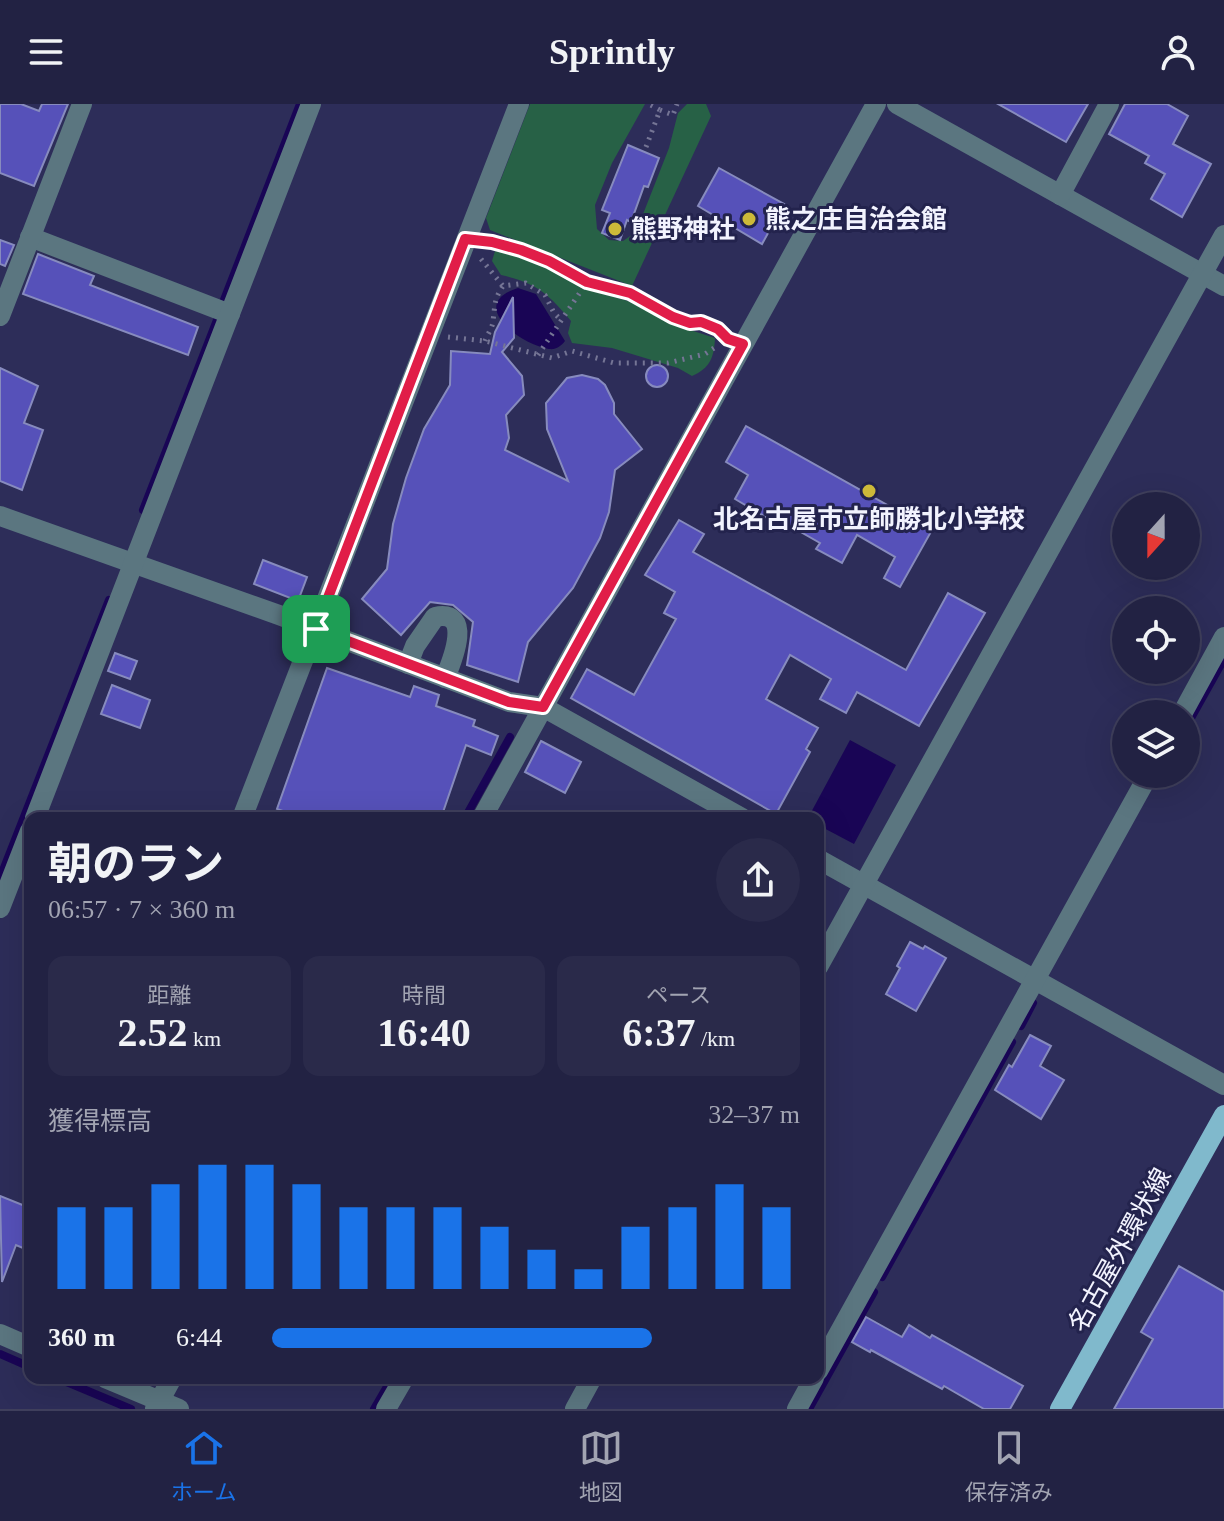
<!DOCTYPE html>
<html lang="ja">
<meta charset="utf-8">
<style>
:root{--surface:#222243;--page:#2a2a4a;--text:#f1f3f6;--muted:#a2a4b2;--line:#3f3f5c;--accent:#1a73e8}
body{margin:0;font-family:"Times New Roman","Noto Sans JP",serif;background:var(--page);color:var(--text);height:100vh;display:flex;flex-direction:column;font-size:30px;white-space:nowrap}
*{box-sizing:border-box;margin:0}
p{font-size:26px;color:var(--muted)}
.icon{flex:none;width:44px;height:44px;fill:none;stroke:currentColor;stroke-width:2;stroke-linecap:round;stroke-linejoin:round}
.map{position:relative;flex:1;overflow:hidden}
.sheet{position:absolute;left:24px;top:708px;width:800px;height:572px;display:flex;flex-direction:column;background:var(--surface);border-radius:16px;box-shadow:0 8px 32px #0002,0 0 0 2px var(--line)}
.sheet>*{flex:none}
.needle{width:52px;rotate:201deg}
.fabs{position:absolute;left:1112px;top:388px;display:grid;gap:16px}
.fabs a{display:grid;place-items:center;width:88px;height:88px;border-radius:50%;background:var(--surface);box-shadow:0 8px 32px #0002,0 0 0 2px var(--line);font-size:40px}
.pin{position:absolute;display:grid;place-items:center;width:68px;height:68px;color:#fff;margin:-34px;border-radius:16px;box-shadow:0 4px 12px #0006}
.round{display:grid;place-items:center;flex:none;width:84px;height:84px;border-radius:42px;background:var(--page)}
.headline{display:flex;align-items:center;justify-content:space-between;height:136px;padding:0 24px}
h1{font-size:44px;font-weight:700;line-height:60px}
.figures{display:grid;grid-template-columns:repeat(3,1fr);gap:12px;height:136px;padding:8px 24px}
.figures div{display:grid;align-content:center;border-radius:16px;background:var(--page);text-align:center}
.figures b{font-size:40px;font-weight:700}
.figures small{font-size:22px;font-weight:400}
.figures p{font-size:22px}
.chart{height:224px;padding:16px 24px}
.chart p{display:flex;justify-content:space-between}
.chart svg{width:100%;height:144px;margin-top:8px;stroke:var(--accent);stroke-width:6}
ul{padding:0 24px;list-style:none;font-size:26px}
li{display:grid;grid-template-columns:128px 96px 1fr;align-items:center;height:60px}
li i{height:20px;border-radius:10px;background:var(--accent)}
header{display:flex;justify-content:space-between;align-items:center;height:104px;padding:0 24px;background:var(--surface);font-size:36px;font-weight:700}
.tabs{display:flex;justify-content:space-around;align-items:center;height:112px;border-top:2px solid var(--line);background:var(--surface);font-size:22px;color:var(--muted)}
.tabs a{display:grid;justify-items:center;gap:4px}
.tabs .on{color:var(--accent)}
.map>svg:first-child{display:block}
</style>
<header><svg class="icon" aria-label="menu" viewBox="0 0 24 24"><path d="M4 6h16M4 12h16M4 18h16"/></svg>Sprintly<svg class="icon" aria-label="person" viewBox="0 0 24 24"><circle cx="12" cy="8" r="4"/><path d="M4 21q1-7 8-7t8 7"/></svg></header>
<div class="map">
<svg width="1224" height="1305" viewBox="0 0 1224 1305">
<rect width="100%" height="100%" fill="#2d2d59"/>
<g fill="#276146">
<path d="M 530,0 L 645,0 L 612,59 L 595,101 L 597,125 L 609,136 L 623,137 L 636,128 L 669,44 L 678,9 L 687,0 L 706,0 L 711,12 L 632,182 L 490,126 L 486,114 Z"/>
<path d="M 495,147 L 520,152 L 550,163 L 593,187 L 628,197 L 681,223 L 715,234 C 714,254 710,264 692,272 L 678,264 L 612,244 L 572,239 L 568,229 L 571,217 C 548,189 536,179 501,171 L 492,157 Z"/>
</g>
<g fill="#190555">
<path d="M 518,184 L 536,190 L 565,237 C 561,242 556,246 549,245 C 520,241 466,200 518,184 Z"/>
<path d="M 850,636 L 896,661 L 854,740 L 818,721 L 818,714 L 808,714 Z"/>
</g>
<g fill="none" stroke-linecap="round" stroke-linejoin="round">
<g stroke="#190555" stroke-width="8">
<path d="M 222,201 L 300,0"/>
<path d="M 143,406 L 217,216"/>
<path d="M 1186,623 L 1224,555"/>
<path d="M 465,714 L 510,633"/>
<path d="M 0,774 L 109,496"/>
<path d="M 1021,922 L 1033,899"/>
<path d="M 882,1173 L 1012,938"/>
<path d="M 0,1250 L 30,1263"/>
<path d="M 57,1274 L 131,1305"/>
<path d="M 151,1275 L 152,1274"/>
<path d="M 374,1305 L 392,1274"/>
<path d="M 809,1305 L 874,1188"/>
</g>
</g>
<g fill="#5651b9" stroke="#878bbe" stroke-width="2">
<path d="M 0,0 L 21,0 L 39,7 L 42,0 L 68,0 L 34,82 L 0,69 Z"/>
<path d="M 998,0 L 1088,0 L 1066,38 Z"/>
<path d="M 1125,0 L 1167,0 L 1188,12 L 1173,40 L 1211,60 L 1182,113 L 1151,95 L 1165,70 L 1145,59 L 1149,52 L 1109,30 Z"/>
<path d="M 628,41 L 659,54 L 648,83 L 644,82 L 631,118 L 627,116 L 620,136 L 602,129 L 610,109 L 602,106 Z"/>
<path d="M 719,64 L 784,100 L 762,140 L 698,102 Z"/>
<path d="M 0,136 L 14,141 L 5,162 L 0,160 Z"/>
<path d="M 38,150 L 94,172 L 90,181 L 198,223 L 188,251 L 23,190 Z"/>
<path d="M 513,193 L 514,234 L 502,248 L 522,272 L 524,291 L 506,311 L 509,334 L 505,346 L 568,377 L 547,325 L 546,299 L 567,274 L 582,271 L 598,275 L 605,281 L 614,299 L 614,310 L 642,345 L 615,366 L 609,408 L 600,434 L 573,484 L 528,538 L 518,578 L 467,561 L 473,518 L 453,501 L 430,498 L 401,531 L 362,495 L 387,465 L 393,420 L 406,374 L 424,325 L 450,281 L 451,247 L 490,250 L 495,228 Z"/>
<circle cx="657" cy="272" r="11"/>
<path d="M 0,264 L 38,282 L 24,319 L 43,326 L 22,386 L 0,377 Z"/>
<path d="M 746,322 L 932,426 L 900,483 L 884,474 L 895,453 L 857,431 L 842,459 L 816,445 L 820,439 L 783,418 L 781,422 L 735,395 L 748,371 L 726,358 Z"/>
<path d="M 679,416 L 704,430 L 693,448 L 906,566 L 948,489 L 985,509 L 919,622 L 857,588 L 846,609 L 820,595 L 831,575 L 790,551 L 766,595 L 818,624 L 806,645 L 810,648 L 776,710 L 571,594 L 587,565 L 634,591 L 676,515 L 664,509 L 675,488 L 645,471 Z"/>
<path d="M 263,456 L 307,473 L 298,497 L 254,480 Z"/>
<path d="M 115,549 L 137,557 L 130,575 L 108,567 Z"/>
<path d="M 327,564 L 410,593 L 414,582 L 439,591 L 436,602 L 475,616 L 473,622 L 498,632 L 491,651 L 466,641 L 441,714 L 303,714 L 277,705 Z"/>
<path d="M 112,581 L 150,596 L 140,624 L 101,610 Z"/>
<path d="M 541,637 L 581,658 L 565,689 L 525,668 Z"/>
<path d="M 910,838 L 923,845 L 925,842 L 946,854 L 916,907 L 886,890 L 900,864 L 897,862 Z"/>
<path d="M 1030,931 L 1051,942 L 1040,962 L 1064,976 L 1041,1015 L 995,986 L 1009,961 L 1012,963 Z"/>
<path d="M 0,1092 L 30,1104 L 30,1147 L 16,1141 L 2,1178 Z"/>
<path d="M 1179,1162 L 1224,1188 L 1224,1305 L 1114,1305 L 1153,1235 L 1141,1228 Z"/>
<path d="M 866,1213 L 902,1233 L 909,1221 L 930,1234 L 932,1231 L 1023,1282 L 1010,1305 L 984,1305 L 944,1282 L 942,1285 L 871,1246 L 870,1248 L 852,1238 Z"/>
</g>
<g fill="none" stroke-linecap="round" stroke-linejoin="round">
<g stroke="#757595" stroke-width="5" stroke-dasharray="2 6" stroke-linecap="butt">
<path d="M 660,6 L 673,11 L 677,0"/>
<path d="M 646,43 L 660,6 L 649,0"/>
<path d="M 488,137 C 524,144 552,161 584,176 C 599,183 617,183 632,190 C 646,196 659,207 674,214 C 692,222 710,216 725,231"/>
<path d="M 481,155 L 503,182"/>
<path d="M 448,233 L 485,237 L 552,254 L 572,247 L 614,259 L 668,259 L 705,250 L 717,242"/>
<path d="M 485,237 C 487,231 493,223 493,217 C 495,202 494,195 503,182 L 526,179 L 545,191 L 554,209 L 562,217"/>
<path d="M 538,251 L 587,178"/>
</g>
<g stroke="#5b7680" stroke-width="20">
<path d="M 897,0 L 1224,182"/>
<path d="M 1060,91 L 1109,0"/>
<path d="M 30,133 L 230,210"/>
<path d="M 0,212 L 82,0"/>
<path d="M 0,412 L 279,511 L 509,598 L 543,603 L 742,714"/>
<path d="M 408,560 L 415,542 L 435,513 C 473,505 453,555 445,574"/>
<path d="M 1182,610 L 1224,533"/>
<path d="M 35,714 L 311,0"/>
<path d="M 242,714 L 519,0"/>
<path d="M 482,714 L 876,0"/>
<path d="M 818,755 L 1224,981"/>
<path d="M 0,804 L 30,727"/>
<path d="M 818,863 L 1224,131"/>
<path d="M 0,1230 L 30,1243"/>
<path d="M 818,1267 L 1149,670"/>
<path d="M 105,1274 L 179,1305"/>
<path d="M 155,1305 L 172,1274"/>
<path d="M 386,1305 L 404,1274"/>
<path d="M 575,1305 L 592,1274"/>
<path d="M 797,1305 L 814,1274"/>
</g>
<path stroke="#80b9cc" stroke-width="20" d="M 1060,1305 L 1224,1011"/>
</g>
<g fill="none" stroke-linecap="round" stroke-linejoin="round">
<g stroke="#fff" stroke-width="16">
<path id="route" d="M 465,135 L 492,138 L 521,146 L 549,157 L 587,178 L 630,189 L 673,213 L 690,219 L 701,218 L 718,225 L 728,235 L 743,240 L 543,603 L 509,598 L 316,525 Z"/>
</g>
<use href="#route" stroke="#e11d48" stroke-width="10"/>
</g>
<g fill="#ccb939" stroke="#23234d" stroke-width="3">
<circle cx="749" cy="115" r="8"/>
<circle cx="615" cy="125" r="8"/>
<circle cx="869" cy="387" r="8"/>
</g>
<g text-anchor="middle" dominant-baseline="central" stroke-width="6" stroke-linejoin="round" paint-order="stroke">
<g font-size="26" font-weight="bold" fill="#f2f3fe" stroke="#23234d" text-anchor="start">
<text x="765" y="115">熊之庄自治会館</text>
<text x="631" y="125">熊野神社</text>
<text x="869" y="415" text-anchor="middle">北名古屋市立師勝北小学校</text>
</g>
<g font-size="26" fill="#f2f3fe" stroke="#23234d">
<text transform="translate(1120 1146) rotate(-61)">名古屋外環状線</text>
</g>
</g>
</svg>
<div class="fabs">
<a><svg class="needle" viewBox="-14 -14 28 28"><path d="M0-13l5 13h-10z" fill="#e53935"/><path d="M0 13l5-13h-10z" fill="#a2a4b2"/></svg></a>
<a><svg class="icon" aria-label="locate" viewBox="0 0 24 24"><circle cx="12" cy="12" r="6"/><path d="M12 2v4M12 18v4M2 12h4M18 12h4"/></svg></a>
<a><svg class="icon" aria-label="layers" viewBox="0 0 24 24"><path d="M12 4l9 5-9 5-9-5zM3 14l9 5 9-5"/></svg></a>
</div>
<div class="pin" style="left:316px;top:525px;background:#1e9e55"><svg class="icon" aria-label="arrive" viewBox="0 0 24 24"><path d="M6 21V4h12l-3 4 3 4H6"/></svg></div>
<section class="sheet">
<div class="headline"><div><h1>朝のラン</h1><p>06:57 · 7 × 360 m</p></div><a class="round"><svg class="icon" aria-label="share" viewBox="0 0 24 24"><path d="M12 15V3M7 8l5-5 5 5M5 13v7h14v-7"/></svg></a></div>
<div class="figures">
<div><p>距離</p><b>2.52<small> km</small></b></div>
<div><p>時間</p><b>16:40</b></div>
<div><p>ペース</p><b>6:37<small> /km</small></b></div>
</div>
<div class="chart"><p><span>獲得標高</span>32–37 m</p>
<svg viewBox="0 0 160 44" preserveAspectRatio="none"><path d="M5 44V19M15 44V19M25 44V12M35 44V6M45 44V6M55 44V12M65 44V19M75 44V19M85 44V19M95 44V25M105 44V32M115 44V38M125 44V25M135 44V19M145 44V12M155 44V19"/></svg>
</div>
<ul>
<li><b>360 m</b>6:44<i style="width:72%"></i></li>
</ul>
</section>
</div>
<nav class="tabs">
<a class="on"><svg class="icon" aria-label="home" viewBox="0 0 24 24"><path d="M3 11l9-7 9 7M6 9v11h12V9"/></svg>ホーム</a>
<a><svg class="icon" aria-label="map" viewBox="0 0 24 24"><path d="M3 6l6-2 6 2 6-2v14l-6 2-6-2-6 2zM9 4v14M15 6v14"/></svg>地図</a>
<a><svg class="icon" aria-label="saved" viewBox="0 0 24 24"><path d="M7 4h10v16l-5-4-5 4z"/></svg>保存済み</a>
</nav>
